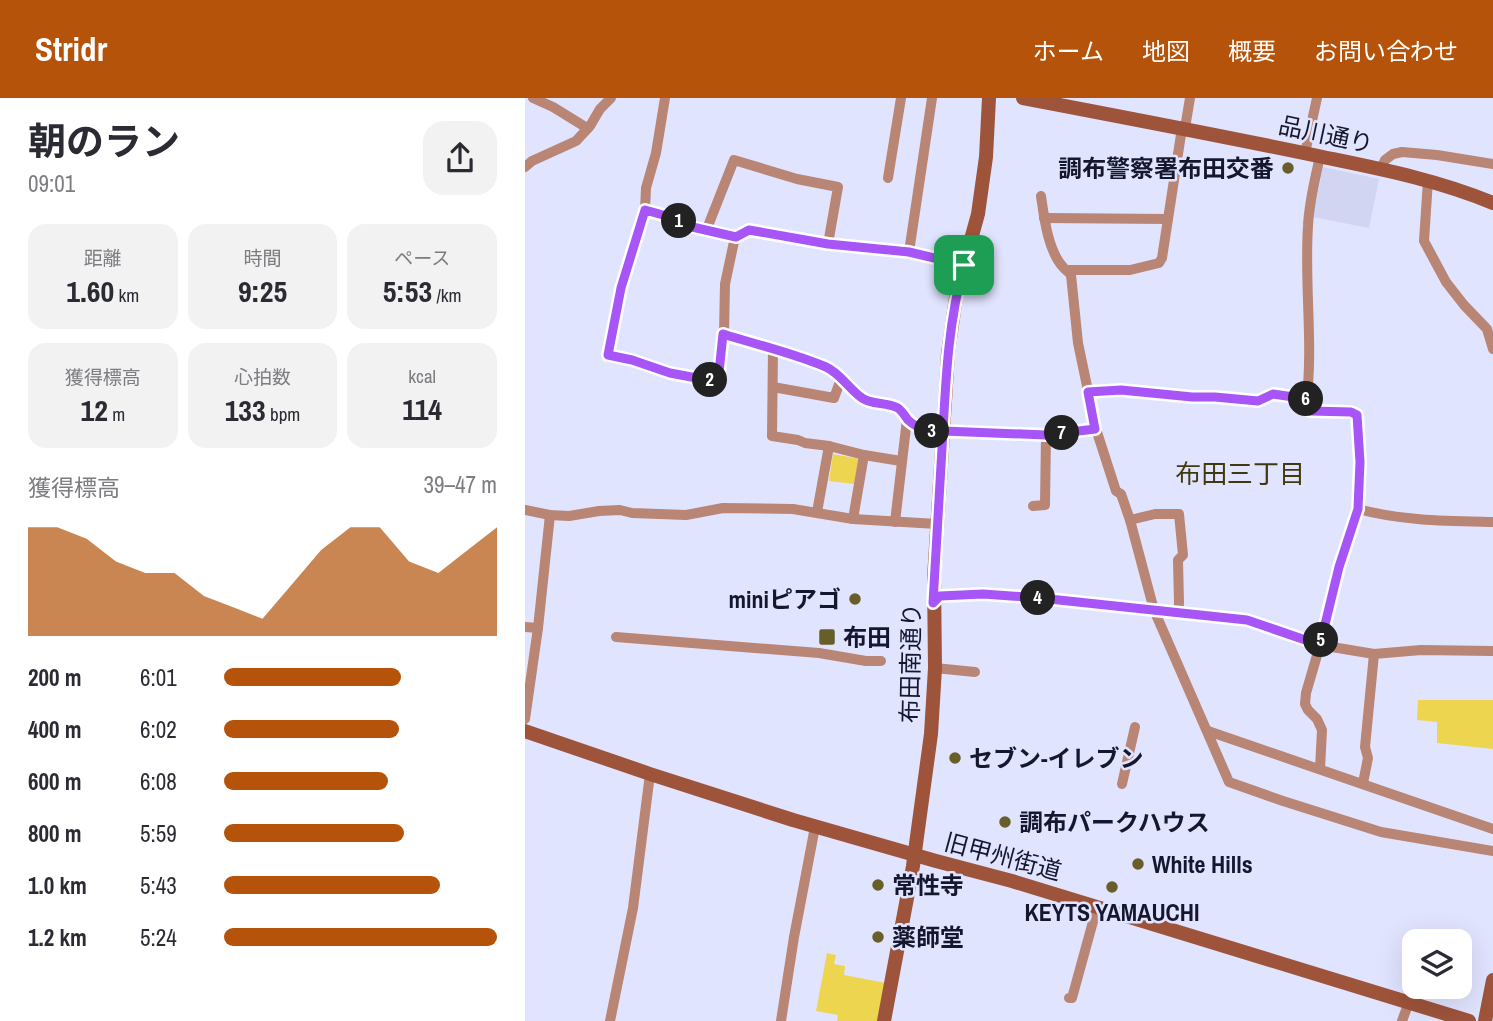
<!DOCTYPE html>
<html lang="ja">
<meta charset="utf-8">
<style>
:root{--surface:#fff;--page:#f2f2f3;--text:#2b2b33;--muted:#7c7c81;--accent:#b45309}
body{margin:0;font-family:"Archivo Narrow","Noto Sans JP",sans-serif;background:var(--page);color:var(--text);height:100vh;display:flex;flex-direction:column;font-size:26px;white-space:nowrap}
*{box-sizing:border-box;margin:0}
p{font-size:23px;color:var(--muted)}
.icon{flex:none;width:38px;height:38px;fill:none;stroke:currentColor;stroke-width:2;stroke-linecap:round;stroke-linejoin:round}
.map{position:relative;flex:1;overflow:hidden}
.side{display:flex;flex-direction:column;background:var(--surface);width:525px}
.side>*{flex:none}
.tools{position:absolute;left:877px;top:831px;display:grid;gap:14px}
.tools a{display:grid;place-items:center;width:70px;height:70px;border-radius:14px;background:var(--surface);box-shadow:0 7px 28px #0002;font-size:35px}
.pin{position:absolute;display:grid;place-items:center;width:60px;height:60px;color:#fff;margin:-30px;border-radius:14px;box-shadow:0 4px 10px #0006}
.km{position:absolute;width:35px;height:35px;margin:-18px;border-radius:50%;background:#222;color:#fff;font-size:19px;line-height:35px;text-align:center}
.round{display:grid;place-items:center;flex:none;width:74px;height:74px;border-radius:21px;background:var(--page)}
.headline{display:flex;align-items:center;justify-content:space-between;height:119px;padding:0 28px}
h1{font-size:38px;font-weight:700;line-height:52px}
.metrics{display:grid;grid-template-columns:repeat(3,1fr);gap:10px;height:119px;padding:7px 28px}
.metrics div{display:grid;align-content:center;border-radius:18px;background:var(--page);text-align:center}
.metrics b{font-size:30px;font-weight:700}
.metrics small{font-size:19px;font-weight:400}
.metrics p{font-size:19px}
.chart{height:196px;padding:14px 28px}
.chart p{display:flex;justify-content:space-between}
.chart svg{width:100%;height:126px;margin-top:7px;fill:var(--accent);opacity:.7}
ul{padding:0 28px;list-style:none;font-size:23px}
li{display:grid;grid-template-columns:112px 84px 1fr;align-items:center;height:52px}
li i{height:18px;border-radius:9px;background:var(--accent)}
header{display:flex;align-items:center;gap:42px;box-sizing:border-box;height:98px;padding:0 35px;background:var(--accent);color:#fff}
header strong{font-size:33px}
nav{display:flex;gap:38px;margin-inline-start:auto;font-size:24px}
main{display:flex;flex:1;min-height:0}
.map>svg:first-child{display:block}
</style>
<header>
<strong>Stridr</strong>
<nav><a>ホーム</a><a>地図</a><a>概要</a><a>お問い合わせ</a></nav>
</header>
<main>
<section class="side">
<div class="headline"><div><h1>朝のラン</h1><p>09:01</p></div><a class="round"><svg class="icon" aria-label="share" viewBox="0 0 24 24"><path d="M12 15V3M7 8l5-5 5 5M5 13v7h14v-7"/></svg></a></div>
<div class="metrics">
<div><p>距離</p><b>1.60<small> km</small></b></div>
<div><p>時間</p><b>9:25</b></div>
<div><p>ペース</p><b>5:53<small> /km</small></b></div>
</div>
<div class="metrics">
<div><p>獲得標高</p><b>12<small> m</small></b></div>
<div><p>心拍数</p><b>133<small> bpm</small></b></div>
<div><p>kcal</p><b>114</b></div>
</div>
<div class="chart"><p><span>獲得標高</span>39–47 m</p>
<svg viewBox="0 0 160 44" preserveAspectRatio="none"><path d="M0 44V6L10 6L20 10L30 18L40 22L50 22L60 30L70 34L80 38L90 26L100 14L110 6L120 6L130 18L140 22L150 14L160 6V44z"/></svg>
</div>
<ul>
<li><b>200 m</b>6:01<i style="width:65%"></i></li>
<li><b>400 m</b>6:02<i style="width:64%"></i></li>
<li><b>600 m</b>6:08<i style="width:60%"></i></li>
<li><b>800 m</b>5:59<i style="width:66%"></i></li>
<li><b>1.0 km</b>5:43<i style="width:79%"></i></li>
<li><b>1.2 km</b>5:24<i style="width:100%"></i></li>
</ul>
</section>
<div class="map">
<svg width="968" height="923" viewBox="0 0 968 923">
<rect width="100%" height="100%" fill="#e1e4ff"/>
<path fill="#d1d5f2" d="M 798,69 L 854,81 L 844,130 L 788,119 Z"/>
<g fill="#edd550">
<path d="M 308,356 L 334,361 L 329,386 L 304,383 Z"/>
<path d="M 893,602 L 968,602 L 968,651 L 912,645 L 912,624 L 892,622 Z"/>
<path d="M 302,855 L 311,857 L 309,866 L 320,868 L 319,877 L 361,885 L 353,923 L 312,923 L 313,917 L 291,913 Z"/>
</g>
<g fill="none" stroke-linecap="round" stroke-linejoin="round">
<g stroke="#b98574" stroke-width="10">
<path d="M 8,0 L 28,9 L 62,30"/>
<path d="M 140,0 L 131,55 L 121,90 L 120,112 L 96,189 L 83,257 L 107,262 L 145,275 L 193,284 L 199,236 L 200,186 L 210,139 L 224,132 L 303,146 L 384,154 L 439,167"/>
<path d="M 660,30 L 665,0"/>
<path d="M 780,55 L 792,0"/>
<path d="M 0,69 L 7,63 L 51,43 L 65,28 L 75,11 L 86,0"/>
<path d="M 856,71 L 860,62 L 868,56 L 877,54 L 912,57 L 968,66"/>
<path d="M 363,80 L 376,0"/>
<path d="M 903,82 L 899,143 L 921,184 L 939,207 L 962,231 L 968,251"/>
<path d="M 516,98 C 519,119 523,153 538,169 C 540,172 544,174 546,177 L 553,245 L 571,331 L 591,393 L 596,396 L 605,422 L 629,512 L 704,684 L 758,703 L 856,734 L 968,753"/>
<path d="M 120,112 L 149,120 L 163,128 L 210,139"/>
<path d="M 519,120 L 643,121"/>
<path d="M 181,133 L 209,62 L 272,81 L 313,89 L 303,146"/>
<path d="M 384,154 L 407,0"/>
<path d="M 542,172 L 605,172 L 634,165 L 637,160 L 657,30"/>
<path d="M 199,236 L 248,252 L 258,253 L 304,270 L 312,276 L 335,299 L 344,304 L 355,305 L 374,311 L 382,321 L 392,329 L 401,332 L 504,335 C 522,341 551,333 571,331"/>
<path d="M 248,252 L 247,338 L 273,342 L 280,345 L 304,348 L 339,357 L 328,421"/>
<path d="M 248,289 L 309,300 L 316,281"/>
<path d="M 563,294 L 596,292 L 667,299 L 690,299 L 733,303 L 748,296 L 782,301"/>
<path d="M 339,357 L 376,363"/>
<path d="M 508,408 L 520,407 L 521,337"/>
<path d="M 833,411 C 877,423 923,423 968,424"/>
<path d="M 0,412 L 25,417 L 44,418 L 74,413 L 95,412 L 107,415 L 161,417 L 198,410 L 268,411 L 328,421 L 412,426"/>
<path d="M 292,414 L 304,348"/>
<path d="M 605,422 L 630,416 L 654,416 L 658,457 L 653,462 L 654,505 L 653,514"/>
<path d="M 370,424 L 382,321"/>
<path d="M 408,505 L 415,498 L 430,496 L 458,496 L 515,500 L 722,522 L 795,547 L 849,556 L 896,552 L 968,553"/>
<path d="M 0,529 L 13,530"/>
<path d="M 91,539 L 294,555 L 341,563 L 356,563"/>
<path d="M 410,570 L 450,574"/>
<path d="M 0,621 L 13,530 L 25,417"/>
<path d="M 683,633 L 968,731"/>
<path d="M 795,671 L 797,632 L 792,621 L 783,612 L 780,606 L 781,595 L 795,547 L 814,469 L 833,411 L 835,364 L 832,317 L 826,314 L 785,312 L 781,307 C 789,247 779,188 783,128 C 784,104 790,82 795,58"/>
<path d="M 838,685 L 843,660 L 840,649 L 849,556"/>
<path d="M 597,686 L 610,629"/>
<path d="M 544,900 L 547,900 L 572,809"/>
<path d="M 85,923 L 108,810 L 125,676"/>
<path d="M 256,923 L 269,839 L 290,729"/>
<path d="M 877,923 L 884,904"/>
</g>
<g stroke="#9e543b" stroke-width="14">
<path d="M 498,0 C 598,19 698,38 798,59 C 856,71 913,82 968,105"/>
<path d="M 0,633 L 125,676 L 268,722 L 411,763 L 487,783 L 944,923"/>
<path d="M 359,923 L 388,768 L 406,636 L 410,570 L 409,480 L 423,255 L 432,192 L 453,116 L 461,59 L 464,0"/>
<path d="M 960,923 L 968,882"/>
</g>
</g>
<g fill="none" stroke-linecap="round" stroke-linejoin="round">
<g stroke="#fff" stroke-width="14">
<path id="route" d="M 439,167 L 384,154 L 303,146 L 224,132 L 211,139 L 163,128 L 149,120 L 120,112 L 96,190 L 83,257 L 107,262 L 145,275 L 193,284 L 198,236 C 233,247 268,255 301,269 C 315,275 324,291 337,300 C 347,307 361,304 373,310 C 377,313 380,318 383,322 C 394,332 405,333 418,333 L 408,505 L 415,498 L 458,496 L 515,500 L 722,522 L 795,547 L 814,469 L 833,411 L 835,364 L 832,317 L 826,314 L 785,313 L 781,307 L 782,301 L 748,296 L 733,303 L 690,299 L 667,299 L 596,292 L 563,294 L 570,331 L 521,337 L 418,333 C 421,276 424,221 439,167"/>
</g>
<use href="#route" stroke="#a855f7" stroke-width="9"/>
</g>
<g fill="#675e2a" stroke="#e1e4ff" stroke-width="2.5">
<circle cx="763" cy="70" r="7"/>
<circle cx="330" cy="501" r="7"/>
<rect x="293" y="530" width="18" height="18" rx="3.5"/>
<circle cx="430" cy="660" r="7"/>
<circle cx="480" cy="724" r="7"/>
<circle cx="613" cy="766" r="7"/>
<circle cx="353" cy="787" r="7"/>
<circle cx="587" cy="789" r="7"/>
<circle cx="353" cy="839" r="7"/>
</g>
<g text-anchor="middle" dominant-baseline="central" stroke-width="5" stroke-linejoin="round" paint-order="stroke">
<g font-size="24" fill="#15172e" stroke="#e1e4ff">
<text transform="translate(801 36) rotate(12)">品川通り</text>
<text transform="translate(385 565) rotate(-89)">布田南通り</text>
<text transform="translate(478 758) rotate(15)">旧甲州街道</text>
</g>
<g font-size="24" font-weight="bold" fill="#15172e" stroke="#e1e4ff" text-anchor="start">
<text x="749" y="70" text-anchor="end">調布警察署布田交番</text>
<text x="316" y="501" text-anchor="end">miniピアゴ</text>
<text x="318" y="539">布田</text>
<text x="444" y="660">セブン-イレブン</text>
<text x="494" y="724">調布パークハウス</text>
<text x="627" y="766">White Hills</text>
<text x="367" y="787">常性寺</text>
<text x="587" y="814" text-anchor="middle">KEYTS YAMAUCHI</text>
<text x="367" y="839">薬師堂</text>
</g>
<g font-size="26" fill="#40390f" stroke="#e1e4ff">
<text x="715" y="375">布田三丁目</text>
</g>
</g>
</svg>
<div class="tools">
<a><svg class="icon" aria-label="layers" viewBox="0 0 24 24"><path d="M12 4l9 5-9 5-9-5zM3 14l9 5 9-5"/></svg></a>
</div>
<div class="pin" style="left:439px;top:167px;background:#1e9e55"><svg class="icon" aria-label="arrive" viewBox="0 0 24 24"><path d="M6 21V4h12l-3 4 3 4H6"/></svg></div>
<b class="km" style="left:154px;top:123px">1</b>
<b class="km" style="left:185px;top:282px">2</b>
<b class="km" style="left:407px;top:333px">3</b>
<b class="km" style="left:513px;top:500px">4</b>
<b class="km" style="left:796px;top:542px">5</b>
<b class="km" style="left:781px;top:301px">6</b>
<b class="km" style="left:537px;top:335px">7</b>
</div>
</main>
